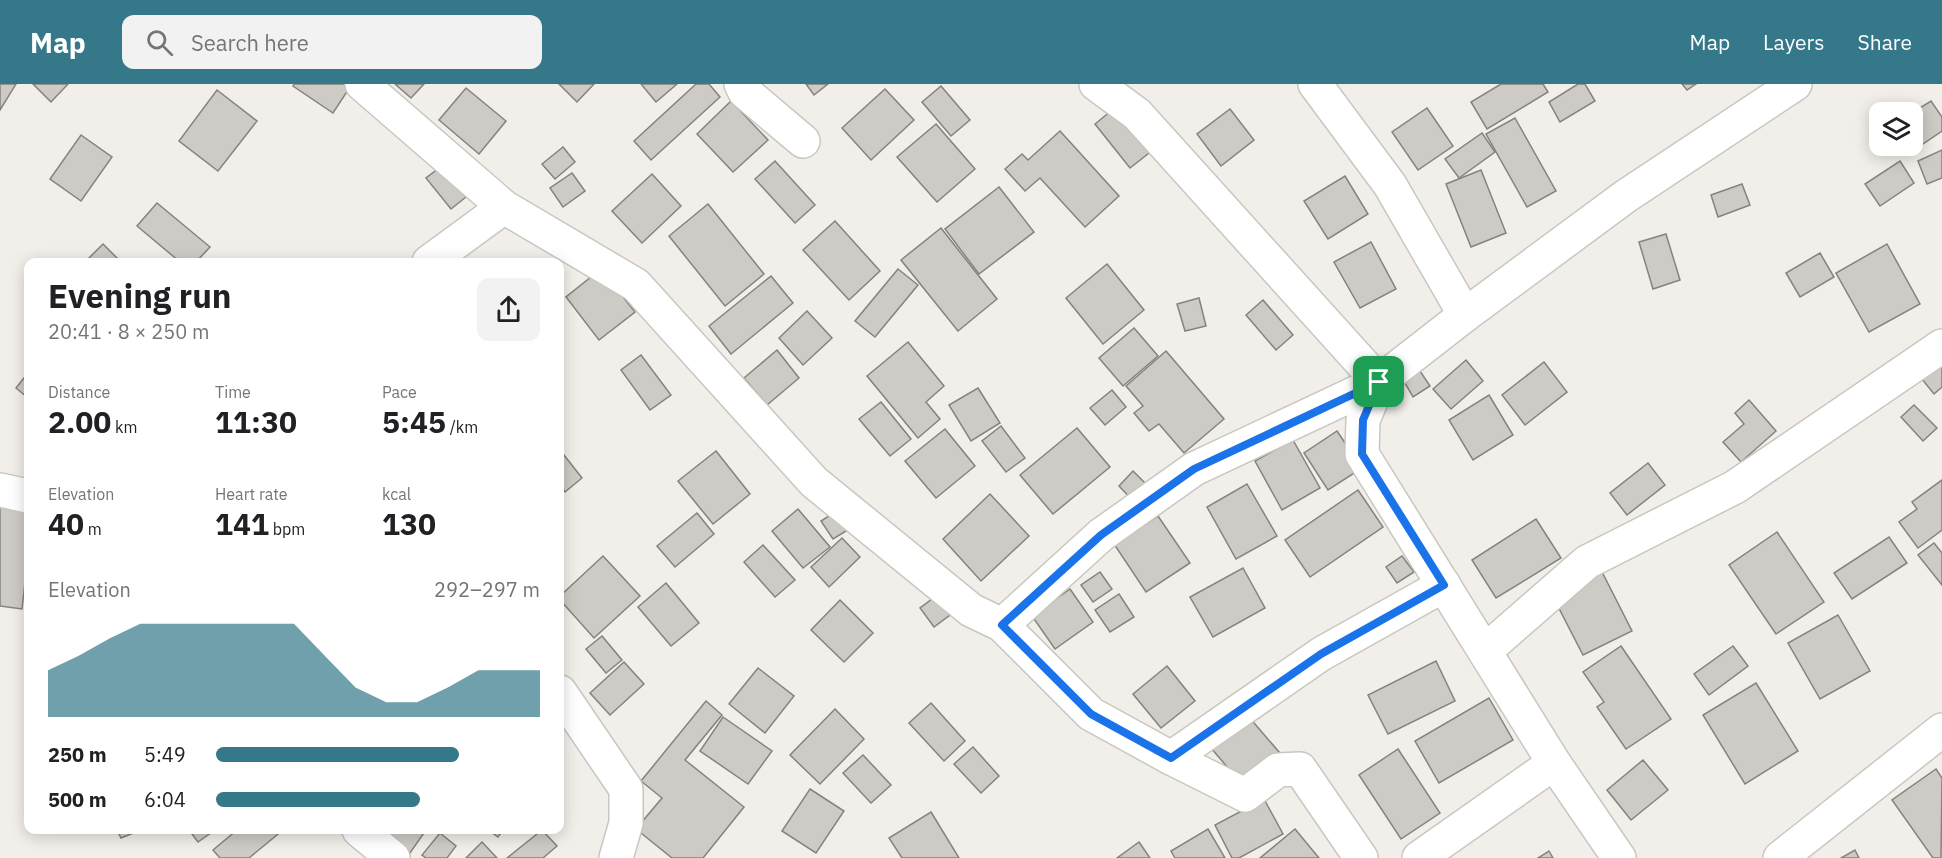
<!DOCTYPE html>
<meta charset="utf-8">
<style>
:root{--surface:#fff;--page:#f2f2f2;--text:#202124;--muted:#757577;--accent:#357889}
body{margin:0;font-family:"IBM Plex Sans",sans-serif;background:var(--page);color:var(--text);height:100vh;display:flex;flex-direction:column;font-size:22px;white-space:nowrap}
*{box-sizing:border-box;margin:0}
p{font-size:20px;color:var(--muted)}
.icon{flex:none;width:33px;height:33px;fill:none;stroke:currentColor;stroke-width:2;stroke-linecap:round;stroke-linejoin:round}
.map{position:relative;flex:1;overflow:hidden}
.drawer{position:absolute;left:24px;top:174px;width:540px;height:576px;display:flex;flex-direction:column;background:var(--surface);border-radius:12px;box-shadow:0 3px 15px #0003}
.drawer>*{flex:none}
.controls{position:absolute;left:1869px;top:18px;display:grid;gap:12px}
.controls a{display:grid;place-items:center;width:54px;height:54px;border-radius:12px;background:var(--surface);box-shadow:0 3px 15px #0003;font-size:30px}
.pin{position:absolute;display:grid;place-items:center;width:51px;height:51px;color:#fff;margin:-26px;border-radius:12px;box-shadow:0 3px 9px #0006}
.round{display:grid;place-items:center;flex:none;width:63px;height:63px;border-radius:12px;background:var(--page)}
.head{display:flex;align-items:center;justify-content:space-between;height:102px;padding:0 24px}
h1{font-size:33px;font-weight:700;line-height:45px}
.metrics{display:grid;grid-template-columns:repeat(3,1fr);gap:9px;height:102px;padding:6px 24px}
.metrics div{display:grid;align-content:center}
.metrics b{font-size:30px;font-weight:700}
.metrics small{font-size:16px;font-weight:400}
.metrics p{font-size:16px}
.chart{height:168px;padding:12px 24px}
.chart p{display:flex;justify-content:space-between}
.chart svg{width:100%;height:108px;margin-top:6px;fill:var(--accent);opacity:.7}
ul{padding:0 24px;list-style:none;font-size:20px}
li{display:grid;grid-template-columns:96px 72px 1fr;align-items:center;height:45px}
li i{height:15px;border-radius:8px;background:var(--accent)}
header{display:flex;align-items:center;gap:36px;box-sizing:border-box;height:84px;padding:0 30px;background:var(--accent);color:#fff}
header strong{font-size:28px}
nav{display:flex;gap:33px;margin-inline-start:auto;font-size:21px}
.search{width:420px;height:54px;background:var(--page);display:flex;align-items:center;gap:15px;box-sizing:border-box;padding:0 21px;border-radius:12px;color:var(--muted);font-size:22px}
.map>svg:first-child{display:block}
</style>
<header>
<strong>Map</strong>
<div class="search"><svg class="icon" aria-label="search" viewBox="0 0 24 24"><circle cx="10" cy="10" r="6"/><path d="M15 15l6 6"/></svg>Search here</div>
<nav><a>Map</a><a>Layers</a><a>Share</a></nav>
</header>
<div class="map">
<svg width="1942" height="774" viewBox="0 0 1942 774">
<rect width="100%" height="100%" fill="#f2efea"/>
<g fill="#cecbc6" stroke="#85837e" stroke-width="1.5">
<path d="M 0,0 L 16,0 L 0,26 Z"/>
<path d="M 33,0 L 68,0 L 51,18 Z"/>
<path d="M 294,0 L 352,0 L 333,29 L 293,2 Z"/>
<path d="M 395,0 L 424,0 L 411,14 Z"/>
<path d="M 559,0 L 594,0 L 577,18 Z"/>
<path d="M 641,0 L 677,0 L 656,18 Z"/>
<path d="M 696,0 L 709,0 L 720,13 L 651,76 L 634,57 Z"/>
<path d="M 806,0 L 828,0 L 814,11 Z"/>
<path d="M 1501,0 L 1543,0 L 1548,8 L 1487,45 L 1471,18 Z"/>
<path d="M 1578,0 L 1585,0 L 1595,17 L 1560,38 L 1549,18 Z"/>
<path d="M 1682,0 L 1696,0 L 1687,6 Z"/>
<path d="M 941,2 L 970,36 L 951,52 L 922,18 Z"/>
<path d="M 466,4 L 506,37 L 479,70 L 439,36 Z"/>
<path d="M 885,5 L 914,36 L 871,76 L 842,44 Z"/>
<path d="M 217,6 L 257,37 L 218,87 L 179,57 Z"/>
<path d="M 731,17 L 768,56 L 733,88 L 697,50 Z"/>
<path d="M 1931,17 L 1942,33 L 1942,47 L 1911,68 L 1907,62 L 1912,62 L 1912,29 Z"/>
<path d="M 1117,22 L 1153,66 L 1130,84 L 1095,40 Z"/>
<path d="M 1427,24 L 1453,62 L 1418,86 L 1392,48 Z"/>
<path d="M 1230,25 L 1254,56 L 1221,82 L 1197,50 Z"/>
<path d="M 1515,34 L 1556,107 L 1527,123 L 1486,50 Z"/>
<path d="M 936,40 L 975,85 L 937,118 L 897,73 Z"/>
<path d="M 1060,47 L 1119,112 L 1085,143 L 1040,94 L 1025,107 L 1005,85 L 1022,70 L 1028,76 Z"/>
<path d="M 1482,49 L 1495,68 L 1459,94 L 1445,75 Z"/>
<path d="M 81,51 L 112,73 L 81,117 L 50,95 Z"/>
<path d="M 563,63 L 575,78 L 555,95 L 542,80 Z"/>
<path d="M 1942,66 L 1942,94 L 1927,100 L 1918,77 Z"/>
<path d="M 775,77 L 815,121 L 795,139 L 755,95 Z"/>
<path d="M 1900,77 L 1914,99 L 1880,122 L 1865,100 Z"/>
<path d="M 447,78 L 471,109 L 451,125 L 426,94 Z"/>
<path d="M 1481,86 L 1506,149 L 1471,163 L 1446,100 Z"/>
<path d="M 572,89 L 585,107 L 563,123 L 550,104 Z"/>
<path d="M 652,90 L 681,122 L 642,159 L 612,127 Z"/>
<path d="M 1345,92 L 1368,130 L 1328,155 L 1304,117 Z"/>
<path d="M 1742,100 L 1750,121 L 1718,133 L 1711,111 Z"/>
<path d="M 999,103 L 1034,148 L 979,190 L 945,145 Z"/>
<path d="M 157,119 L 210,163 L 196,178 L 180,178 L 137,142 Z"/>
<path d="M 708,120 L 764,190 L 725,222 L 669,152 Z"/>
<path d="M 835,137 L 880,187 L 849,216 L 803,166 Z"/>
<path d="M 941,144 L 997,215 L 958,247 L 901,176 Z"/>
<path d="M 1666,150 L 1680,196 L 1653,205 L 1639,158 Z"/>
<path d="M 1371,158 L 1396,205 L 1360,224 L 1334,178 Z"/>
<path d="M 103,160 L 121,178 L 85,178 Z"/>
<path d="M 1887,160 L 1920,220 L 1869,248 L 1836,189 Z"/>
<path d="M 1820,169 L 1834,193 L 1800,213 L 1786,189 Z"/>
<path d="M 1107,180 L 1144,226 L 1103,260 L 1066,214 Z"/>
<path d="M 601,185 L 635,228 L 599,256 L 566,213 Z"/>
<path d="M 898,185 L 918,201 L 875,253 L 855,237 Z"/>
<path d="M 771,192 L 793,219 L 731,270 L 709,242 Z"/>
<path d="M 1199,214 L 1206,242 L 1185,247 L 1177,220 Z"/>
<path d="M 1263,216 L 1293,251 L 1276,266 L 1246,231 Z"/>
<path d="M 807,227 L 832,254 L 803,281 L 779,254 Z"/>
<path d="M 1134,244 L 1158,272 L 1123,302 L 1099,274 Z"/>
<path d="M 908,258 L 944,302 L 926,318 L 940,335 L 918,354 L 867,292 Z"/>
<path d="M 777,266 L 799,294 L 767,321 L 744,294 Z"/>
<path d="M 1166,267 L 1224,335 L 1184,369 L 1159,340 L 1149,347 L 1134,329 L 1143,322 L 1126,302 Z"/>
<path d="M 641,271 L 671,311 L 650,326 L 621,286 Z"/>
<path d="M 1466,276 L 1483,297 L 1451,325 L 1433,305 Z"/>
<path d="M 1544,278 L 1567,308 L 1525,341 L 1502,311 Z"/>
<path d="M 1942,278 L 1942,303 L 1934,310 L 1922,295 Z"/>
<path d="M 1418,284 L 1430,302 L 1413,313 L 1402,294 Z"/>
<path d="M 28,289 L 28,314 L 16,304 Z"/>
<path d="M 978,304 L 1000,339 L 971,357 L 949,321 Z"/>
<path d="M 1112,306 L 1126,323 L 1105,341 L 1090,324 Z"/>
<path d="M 1489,311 L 1513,351 L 1473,376 L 1449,336 Z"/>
<path d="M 1749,316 L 1776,347 L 1741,378 L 1723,358 L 1744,340 L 1735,329 Z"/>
<path d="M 881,318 L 911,355 L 890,372 L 859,335 Z"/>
<path d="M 1914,321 L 1937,344 L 1923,357 L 1901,333 Z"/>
<path d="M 1001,342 L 1025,374 L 1006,388 L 982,357 Z"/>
<path d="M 1077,344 L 1110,383 L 1053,430 L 1020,391 Z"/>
<path d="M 945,345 L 975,382 L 936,414 L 905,377 Z"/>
<path d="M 1337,347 L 1362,384 L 1328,406 L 1304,369 Z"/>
<path d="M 1293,356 L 1320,404 L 1282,426 L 1255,377 Z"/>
<path d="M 560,366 L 582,394 L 565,408 L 560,401 Z"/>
<path d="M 716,367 L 750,410 L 713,440 L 678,397 Z"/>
<path d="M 1648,379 L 1665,401 L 1627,431 L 1610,409 Z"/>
<path d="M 1133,387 L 1153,407 L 1138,422 L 1119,402 Z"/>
<path d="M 1942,396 L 1942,446 L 1918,464 L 1899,438 L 1917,425 L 1912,418 Z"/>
<path d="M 1247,400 L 1277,452 L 1236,475 L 1207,423 Z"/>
<path d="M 1358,406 L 1383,443 L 1310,493 L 1285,456 Z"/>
<path d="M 990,410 L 1029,452 L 981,497 L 943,455 Z"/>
<path d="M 0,414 L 28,418 L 28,472 L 22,525 L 0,522 Z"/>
<path d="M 798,425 L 830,463 L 803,484 L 772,447 Z"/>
<path d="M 840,425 L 851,444 L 833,455 L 821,437 Z"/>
<path d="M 697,429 L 714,450 L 675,483 L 657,462 Z"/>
<path d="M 1158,432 L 1190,479 L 1146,508 L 1114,460 Z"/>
<path d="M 1536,435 L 1561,474 L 1496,514 L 1472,476 Z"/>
<path d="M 1777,448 L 1824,518 L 1776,550 L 1729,481 Z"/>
<path d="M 1889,453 L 1907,479 L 1852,515 L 1834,489 Z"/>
<path d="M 842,454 L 860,473 L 829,503 L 811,483 Z"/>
<path d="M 1934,459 L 1942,469 L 1942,501 L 1918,471 Z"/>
<path d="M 763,461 L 795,496 L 775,513 L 744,478 Z"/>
<path d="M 603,472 L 640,512 L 594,554 L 560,516 L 560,512 Z"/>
<path d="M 1402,472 L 1414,488 L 1397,499 L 1386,483 Z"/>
<path d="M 1598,480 L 1632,547 L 1583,571 L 1549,505 Z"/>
<path d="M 1243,484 L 1265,524 L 1213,553 L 1190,513 Z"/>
<path d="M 1100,488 L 1112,505 L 1093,518 L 1081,501 Z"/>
<path d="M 666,499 L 699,539 L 671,562 L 638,523 Z"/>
<path d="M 1070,505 L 1093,538 L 1055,565 L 1032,532 Z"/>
<path d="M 1119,510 L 1134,533 L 1110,548 L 1095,526 Z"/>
<path d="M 936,512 L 950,531 L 934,543 L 920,524 Z"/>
<path d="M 840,516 L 873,549 L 844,578 L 811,546 Z"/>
<path d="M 1838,531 L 1870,587 L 1820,615 L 1788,559 Z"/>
<path d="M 602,552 L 622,576 L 606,589 L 586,565 Z"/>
<path d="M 1621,562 L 1671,635 L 1626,665 L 1597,623 L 1604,618 L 1583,588 Z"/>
<path d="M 1733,562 L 1748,582 L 1709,611 L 1694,590 Z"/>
<path d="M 1436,577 L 1455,617 L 1388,650 L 1368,611 Z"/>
<path d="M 624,578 L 644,600 L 610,631 L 590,609 Z"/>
<path d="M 1167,582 L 1195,617 L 1161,644 L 1133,610 Z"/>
<path d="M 758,584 L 794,612 L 765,649 L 729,620 Z"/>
<path d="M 1756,599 L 1798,667 L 1745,700 L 1703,631 Z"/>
<path d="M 1489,614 L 1513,656 L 1439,699 L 1415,657 Z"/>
<path d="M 706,617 L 722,631 L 685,676 L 744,723 L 703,774 L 672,774 L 636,745 L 662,714 L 641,697 Z"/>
<path d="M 931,619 L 965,657 L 944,677 L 909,639 Z"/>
<path d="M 835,625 L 864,655 L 820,700 L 790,671 Z"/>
<path d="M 723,633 L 772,667 L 748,700 L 700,667 Z"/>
<path d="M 1249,633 L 1279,668 L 1241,699 L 1211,664 Z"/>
<path d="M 973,663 L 999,692 L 981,709 L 954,680 Z"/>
<path d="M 1398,665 L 1440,729 L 1401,755 L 1359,691 Z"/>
<path d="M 863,671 L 891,701 L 871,719 L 843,689 Z"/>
<path d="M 1643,676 L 1668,706 L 1631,736 L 1607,706 Z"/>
<path d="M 1936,685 L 1942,694 L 1941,774 L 1933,774 L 1892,716 Z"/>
<path d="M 810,705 L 844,727 L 816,769 L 782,747 Z"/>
<path d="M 1264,715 L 1283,750 L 1239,774 L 1232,774 L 1215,741 Z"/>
<path d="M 931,728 L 959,774 L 902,774 L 889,754 Z"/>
<path d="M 1208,745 L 1225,774 L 1175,774 L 1171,767 Z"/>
<path d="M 1295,745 L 1319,774 L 1260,774 Z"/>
<path d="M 117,746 L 141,746 L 121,754 Z"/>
<path d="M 189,746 L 215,746 L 198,758 Z"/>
<path d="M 237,746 L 283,746 L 249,774 L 220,774 L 213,766 Z"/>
<path d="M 394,746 L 426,746 L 410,769 L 388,753 Z"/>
<path d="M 488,746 L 503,746 L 498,753 Z"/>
<path d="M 542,746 L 557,762 L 543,774 L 507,774 Z"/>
<path d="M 440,749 L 456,762 L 447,774 L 426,774 L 422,771 Z"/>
<path d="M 482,758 L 497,774 L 466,774 Z"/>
<path d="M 1139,758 L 1150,774 L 1117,774 Z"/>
<path d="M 1855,766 L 1859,774 L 1841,774 Z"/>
<path d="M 1549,767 L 1553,774 L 1538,774 Z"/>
</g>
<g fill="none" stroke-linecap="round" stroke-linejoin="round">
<g stroke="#c9c7c1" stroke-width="36">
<g id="minor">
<path d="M 362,0 L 504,123 L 636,201 L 814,398 L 971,526 L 1002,541 L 1091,630 L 1171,674 L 1245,711 L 1278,686 L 1300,685 L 1361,774"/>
<path d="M 741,0 L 745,8 L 803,57"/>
<path d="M 1315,0 L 1390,101 L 1465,231"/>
<path d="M 429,178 L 504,123"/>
<path d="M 0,406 L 28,412"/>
<path d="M 1002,541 L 1101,451 L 1194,385 L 1379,298 L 1137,30 L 1096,0"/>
<path d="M 1485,567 L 1587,478 L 1735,403 L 1942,262"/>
<path d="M 560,608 L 626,705 L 626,739 L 616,774"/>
<path d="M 1171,674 L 1321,570 L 1444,501"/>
<path d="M 359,746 L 393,774"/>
<path d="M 1419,774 L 1554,679"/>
<path d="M 1619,774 L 1554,679 L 1362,370 L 1363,336 L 1379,298 L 1465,231 L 1626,112 L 1795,0"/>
<path d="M 1780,774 L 1942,646"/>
</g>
</g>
<use href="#minor" stroke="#fff" stroke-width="33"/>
</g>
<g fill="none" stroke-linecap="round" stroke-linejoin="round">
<g stroke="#fff" stroke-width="12">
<path id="route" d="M 1379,298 L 1363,336 L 1362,370 L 1444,501 L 1321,570 L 1171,674 L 1091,630 L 1002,541 L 1101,451 L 1194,385 Z"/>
</g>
<use href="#route" stroke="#1a73e8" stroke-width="8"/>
</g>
</svg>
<div class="controls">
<a><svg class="icon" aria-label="layers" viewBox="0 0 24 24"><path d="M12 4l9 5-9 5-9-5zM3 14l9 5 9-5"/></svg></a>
</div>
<div class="pin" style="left:1379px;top:298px;background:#1e9e55"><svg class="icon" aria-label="arrive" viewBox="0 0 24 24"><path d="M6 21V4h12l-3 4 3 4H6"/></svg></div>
<section class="drawer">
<div class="head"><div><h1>Evening run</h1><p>20:41 · 8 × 250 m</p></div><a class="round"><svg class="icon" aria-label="share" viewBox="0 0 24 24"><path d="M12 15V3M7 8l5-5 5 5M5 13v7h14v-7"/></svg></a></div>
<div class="metrics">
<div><p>Distance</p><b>2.00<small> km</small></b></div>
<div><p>Time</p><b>11:30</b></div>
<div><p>Pace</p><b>5:45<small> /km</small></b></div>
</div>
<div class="metrics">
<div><p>Elevation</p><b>40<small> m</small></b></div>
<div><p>Heart rate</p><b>141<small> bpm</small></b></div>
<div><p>kcal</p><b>130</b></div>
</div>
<div class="chart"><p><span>Elevation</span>292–297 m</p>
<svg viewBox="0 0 160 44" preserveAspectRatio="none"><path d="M0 44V25L10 19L20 12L30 6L40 6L50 6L60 6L70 6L80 6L90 19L100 32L110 38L120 38L130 32L140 25L150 25L160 25V44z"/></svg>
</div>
<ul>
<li><b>250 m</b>5:49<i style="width:75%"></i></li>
<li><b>500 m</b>6:04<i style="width:63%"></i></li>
</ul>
</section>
</div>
